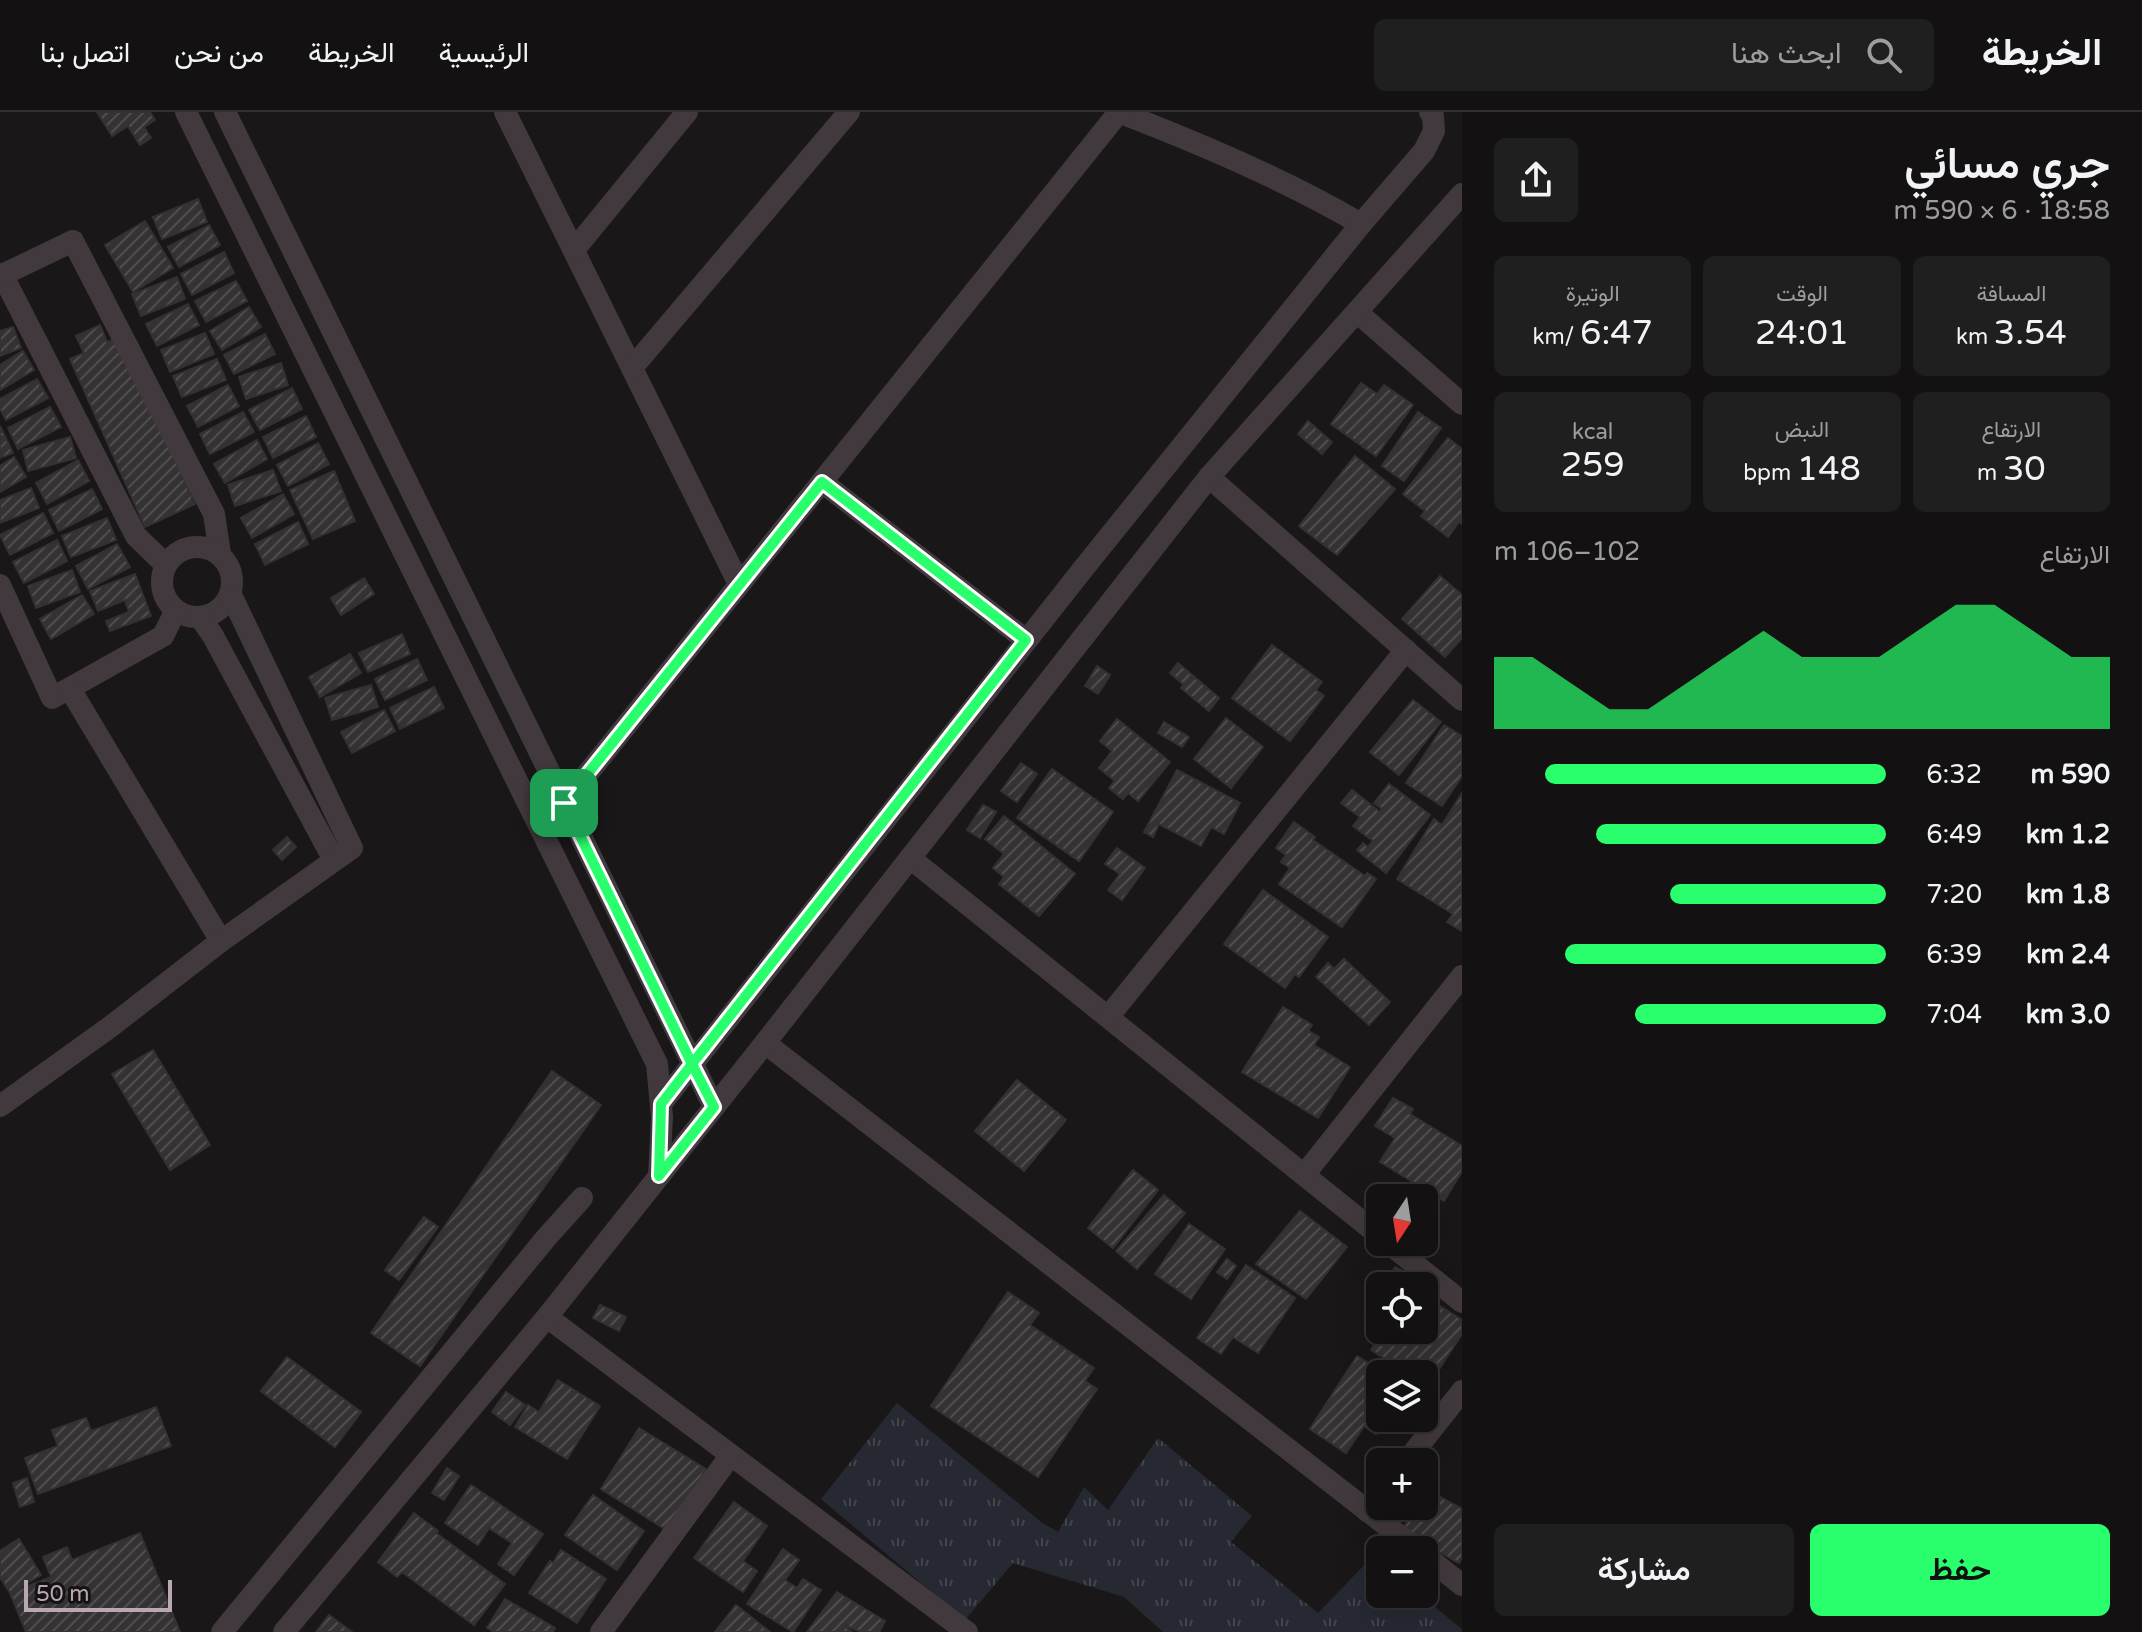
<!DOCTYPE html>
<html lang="ar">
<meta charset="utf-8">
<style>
:root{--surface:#131111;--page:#201f1f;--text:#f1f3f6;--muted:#9d9d9f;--line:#323131;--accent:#29ff6d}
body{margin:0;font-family:"Varela Round",Vazirmatn,sans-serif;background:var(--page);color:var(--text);direction:rtl;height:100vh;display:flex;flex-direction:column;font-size:30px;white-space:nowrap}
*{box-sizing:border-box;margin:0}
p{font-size:26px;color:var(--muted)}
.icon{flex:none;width:44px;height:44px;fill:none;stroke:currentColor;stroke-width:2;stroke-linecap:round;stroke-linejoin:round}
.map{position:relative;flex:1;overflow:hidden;direction:ltr}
.sheet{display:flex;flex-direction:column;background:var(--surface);width:680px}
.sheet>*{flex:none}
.needle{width:52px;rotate:192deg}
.controls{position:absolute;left:1366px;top:1072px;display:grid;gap:16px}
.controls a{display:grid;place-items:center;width:72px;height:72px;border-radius:12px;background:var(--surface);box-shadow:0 8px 32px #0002,0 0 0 2px var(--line);font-size:40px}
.scale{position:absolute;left:24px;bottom:20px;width:148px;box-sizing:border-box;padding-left:8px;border:4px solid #baa7b4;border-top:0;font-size:22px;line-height:28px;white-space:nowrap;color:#baa7b4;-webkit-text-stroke:6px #141212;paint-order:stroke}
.pin{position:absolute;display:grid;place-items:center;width:68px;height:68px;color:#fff;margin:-34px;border-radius:16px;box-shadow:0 4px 12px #0006}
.round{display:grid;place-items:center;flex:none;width:84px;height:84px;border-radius:12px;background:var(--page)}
.headline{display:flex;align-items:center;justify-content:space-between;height:136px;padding:0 32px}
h1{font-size:44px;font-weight:600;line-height:60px}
.metrics{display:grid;grid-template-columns:repeat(3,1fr);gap:12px;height:136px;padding:8px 32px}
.metrics div{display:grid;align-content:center;border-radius:12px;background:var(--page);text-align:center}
.metrics b{font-size:34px;font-weight:600}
.metrics small{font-size:22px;font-weight:400}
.metrics p{font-size:22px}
.chart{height:224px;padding:16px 32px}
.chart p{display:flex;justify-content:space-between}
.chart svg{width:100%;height:144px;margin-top:8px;fill:var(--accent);opacity:.7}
.primary-button{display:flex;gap:16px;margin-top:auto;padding:16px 32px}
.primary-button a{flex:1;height:92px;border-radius:12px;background:var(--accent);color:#111;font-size:32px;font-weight:600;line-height:92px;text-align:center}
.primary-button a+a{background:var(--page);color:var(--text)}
ul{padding:0 32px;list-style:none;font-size:26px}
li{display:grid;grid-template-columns:128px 96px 1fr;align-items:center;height:60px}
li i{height:20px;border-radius:10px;background:var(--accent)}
header{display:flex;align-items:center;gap:48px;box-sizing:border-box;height:112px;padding:0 40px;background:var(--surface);border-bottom:2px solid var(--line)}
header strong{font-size:38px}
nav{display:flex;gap:44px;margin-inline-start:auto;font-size:28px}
.search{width:560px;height:72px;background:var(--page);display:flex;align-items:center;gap:20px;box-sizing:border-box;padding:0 28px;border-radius:12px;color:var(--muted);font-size:30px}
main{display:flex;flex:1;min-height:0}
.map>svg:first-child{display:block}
</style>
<header>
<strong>الخريطة</strong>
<div class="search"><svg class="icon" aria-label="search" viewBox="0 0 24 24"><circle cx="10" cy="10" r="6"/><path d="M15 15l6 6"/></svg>ابحث هنا</div>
<nav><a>الرئيسية</a><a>الخريطة</a><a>من نحن</a><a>اتصل بنا</a></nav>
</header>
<main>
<section class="sheet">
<div class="headline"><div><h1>جري مسائي</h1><p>18:58 · 6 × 590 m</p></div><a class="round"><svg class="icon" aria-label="share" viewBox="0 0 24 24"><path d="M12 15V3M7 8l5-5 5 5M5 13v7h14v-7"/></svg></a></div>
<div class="metrics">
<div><p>المسافة</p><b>3.54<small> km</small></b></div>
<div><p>الوقت</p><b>24:01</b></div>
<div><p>الوتيرة</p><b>6:47<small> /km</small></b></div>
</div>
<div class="metrics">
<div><p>الارتفاع</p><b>30<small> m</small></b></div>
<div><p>النبض</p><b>148<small> bpm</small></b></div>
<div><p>kcal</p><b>259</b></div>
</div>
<div class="chart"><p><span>الارتفاع</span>102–106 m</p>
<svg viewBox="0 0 160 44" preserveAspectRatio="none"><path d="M0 44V22L10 22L20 30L30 38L40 38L50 30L60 22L70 14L80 22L90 22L100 22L110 14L120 6L130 6L140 14L150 22L160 22V44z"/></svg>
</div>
<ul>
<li><b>590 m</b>6:32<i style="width:87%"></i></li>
<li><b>1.2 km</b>6:49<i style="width:74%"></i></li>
<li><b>1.8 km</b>7:20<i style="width:55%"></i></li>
<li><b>2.4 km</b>6:39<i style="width:82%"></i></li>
<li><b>3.0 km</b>7:04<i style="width:64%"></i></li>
</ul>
<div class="primary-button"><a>حفظ</a><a>مشاركة</a></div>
</section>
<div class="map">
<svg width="1462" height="1520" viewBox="0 0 1462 1520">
<defs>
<pattern id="park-tufts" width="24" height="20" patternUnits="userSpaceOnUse" patternTransform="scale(2)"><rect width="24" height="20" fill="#262932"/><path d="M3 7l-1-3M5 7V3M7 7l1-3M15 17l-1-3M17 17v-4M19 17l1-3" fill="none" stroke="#43454d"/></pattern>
<pattern id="building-hatch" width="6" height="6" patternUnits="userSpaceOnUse" patternTransform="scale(2)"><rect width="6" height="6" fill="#353233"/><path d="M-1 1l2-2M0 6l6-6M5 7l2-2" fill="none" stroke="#504d4e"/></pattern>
</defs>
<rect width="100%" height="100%" fill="#191717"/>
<path fill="url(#park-tufts)" d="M 897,1291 L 1041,1410 L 1058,1420 L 1084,1375 L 1108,1398 L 1158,1326 L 1252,1404 L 1231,1430 L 1318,1501 L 1372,1445 L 1380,1451 L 1380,1482 L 1419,1482 L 1462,1517 L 1462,1520 L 1163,1520 L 1124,1485 L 1013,1451 L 965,1508 L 821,1387 Z"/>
<g fill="url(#building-hatch)" stroke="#353032" stroke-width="2">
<path d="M 97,0 L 150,0 L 155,8 L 144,15 L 151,26 L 140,33 L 128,14 L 112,24 Z"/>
<path d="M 198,87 L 207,110 L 162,127 L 153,105 Z"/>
<path d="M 145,109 L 173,156 L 133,180 L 105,133 Z"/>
<path d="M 209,113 L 220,133 L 179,155 L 168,135 Z"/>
<path d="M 224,140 L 234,161 L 192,183 L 181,162 Z"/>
<path d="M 177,165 L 185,187 L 141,204 L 132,182 Z"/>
<path d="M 236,169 L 247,189 L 206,210 L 195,189 Z"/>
<path d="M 188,192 L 199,213 L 157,234 L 146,212 Z"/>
<path d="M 249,195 L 261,215 L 222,238 L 210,219 Z"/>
<path d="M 100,213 L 107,230 L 120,225 L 195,392 L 145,415 L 70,247 L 84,241 L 76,224 Z"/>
<path d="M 13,215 L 21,236 L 0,244 L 0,219 Z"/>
<path d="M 205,221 L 214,242 L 170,260 L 161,238 Z"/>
<path d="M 265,222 L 275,242 L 234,262 L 224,243 Z"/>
<path d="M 23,239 L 34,258 L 0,278 L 0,253 Z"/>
<path d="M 217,247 L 226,268 L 182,285 L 173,264 Z"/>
<path d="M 281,251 L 288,273 L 246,287 L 239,265 Z"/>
<path d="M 37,267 L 48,286 L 6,308 L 0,297 L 0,287 Z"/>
<path d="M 1361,271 L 1377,282 L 1384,273 L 1413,293 L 1376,344 L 1331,312 Z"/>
<path d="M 228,273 L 239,294 L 198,315 L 187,294 Z"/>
<path d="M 292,276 L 302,297 L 260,318 L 249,298 Z"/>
<path d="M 50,295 L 61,315 L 18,337 L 8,316 Z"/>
<path d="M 243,300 L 254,320 L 210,342 L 200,322 Z"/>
<path d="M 1418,300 L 1441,316 L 1404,369 L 1382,354 Z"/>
<path d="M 306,304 L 316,325 L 273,346 L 263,325 Z"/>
<path d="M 1308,309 L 1332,330 L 1322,342 L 1298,322 Z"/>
<path d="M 0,314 L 13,341 L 0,346 Z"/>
<path d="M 70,325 L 76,346 L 28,359 L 23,338 Z"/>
<path d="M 1448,326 L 1462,337 L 1462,412 L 1459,410 L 1448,425 L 1421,404 L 1425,399 L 1403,382 Z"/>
<path d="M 257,328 L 267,347 L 225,371 L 214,352 Z"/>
<path d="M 318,331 L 329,352 L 288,374 L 277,353 Z"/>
<path d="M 1355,344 L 1395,377 L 1337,443 L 1299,414 Z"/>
<path d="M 14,345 L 26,365 L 0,380 L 0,354 Z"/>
<path d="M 78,348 L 89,369 L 47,392 L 36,371 Z"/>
<path d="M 273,358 L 281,379 L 235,394 L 228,373 Z"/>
<path d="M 334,359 L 355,409 L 313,427 L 290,378 Z"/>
<path d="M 31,376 L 39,396 L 0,411 L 0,388 Z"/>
<path d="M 92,377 L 102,397 L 59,419 L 49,398 Z"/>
<path d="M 283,382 L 294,402 L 252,426 L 241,406 Z"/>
<path d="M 43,401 L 53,421 L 10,443 L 0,423 Z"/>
<path d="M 107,406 L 116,428 L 71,445 L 62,424 Z"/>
<path d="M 298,410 L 308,432 L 265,453 L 255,432 Z"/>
<path d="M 57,428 L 67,449 L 24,471 L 13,450 Z"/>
<path d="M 117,432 L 130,455 L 88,477 L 76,454 Z"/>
<path d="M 72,458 L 80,480 L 36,496 L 28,474 Z"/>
<path d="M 135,462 L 151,504 L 110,519 L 106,509 L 129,500 L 125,488 L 98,499 L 90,479 Z"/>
<path d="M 1440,464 L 1462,483 L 1462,526 L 1445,545 L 1402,507 Z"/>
<path d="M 364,466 L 374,482 L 341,503 L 331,486 Z"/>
<path d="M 82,483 L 94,502 L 51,527 L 40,507 Z"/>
<path d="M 402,522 L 410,542 L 368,560 L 359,541 Z"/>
<path d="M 1272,533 L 1322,570 L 1316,578 L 1324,584 L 1290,629 L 1232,586 Z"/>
<path d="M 350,542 L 361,561 L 320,585 L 309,565 Z"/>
<path d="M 417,547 L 427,568 L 385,588 L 375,567 Z"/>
<path d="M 1178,551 L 1219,586 L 1209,599 L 1181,576 L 1184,573 L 1170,561 Z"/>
<path d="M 1097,554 L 1110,563 L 1098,582 L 1085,574 Z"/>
<path d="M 371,573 L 378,595 L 332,608 L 325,586 Z"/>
<path d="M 434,575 L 444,596 L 400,617 L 390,596 Z"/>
<path d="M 1413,588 L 1441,610 L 1399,663 L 1370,640 Z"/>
<path d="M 384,598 L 395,619 L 352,641 L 341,620 Z"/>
<path d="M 1226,606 L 1263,635 L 1231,676 L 1194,647 Z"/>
<path d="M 1117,607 L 1170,650 L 1138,689 L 1128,681 L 1123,687 L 1109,676 L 1115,669 L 1099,656 L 1112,639 L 1100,629 Z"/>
<path d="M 1164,610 L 1189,625 L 1182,635 L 1158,621 Z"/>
<path d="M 1444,613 L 1462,624 L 1462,664 L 1442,694 L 1406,671 Z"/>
<path d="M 1021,651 L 1037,662 L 1017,690 L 1001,679 Z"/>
<path d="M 1052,657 L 1113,700 L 1079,749 L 1017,706 Z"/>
<path d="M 1177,658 L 1240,691 L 1224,722 L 1211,715 L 1201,734 L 1159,712 L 1153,725 L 1144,720 Z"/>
<path d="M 1389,672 L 1430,703 L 1386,761 L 1357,738 L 1363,731 L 1368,735 L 1373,729 L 1353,714 L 1360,705 L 1341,691 L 1352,678 L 1380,700 L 1382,697 L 1374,691 Z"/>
<path d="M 1462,681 L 1462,819 L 1447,810 L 1453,802 L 1397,767 L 1434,707 L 1442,713 Z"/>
<path d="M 983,693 L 996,700 L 980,726 L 967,718 Z"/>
<path d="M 1004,704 L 1075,762 L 1039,804 L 999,772 L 1004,765 L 993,756 L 1004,742 L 985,727 Z"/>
<path d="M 1294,710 L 1315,725 L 1313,728 L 1365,764 L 1367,761 L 1376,767 L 1342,815 L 1279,772 L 1290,756 L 1281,750 L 1286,743 L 1276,736 Z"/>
<path d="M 287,725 L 296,735 L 282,748 L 273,738 Z"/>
<path d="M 1117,736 L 1145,756 L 1122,788 L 1108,778 L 1120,762 L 1105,752 Z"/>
<path d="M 1263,778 L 1328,825 L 1299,865 L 1295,862 L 1285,876 L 1224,832 Z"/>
<path d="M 1344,847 L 1390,890 L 1369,913 L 1316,865 L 1328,851 L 1334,857 Z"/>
<path d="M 1283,895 L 1312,913 L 1308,919 L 1319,925 L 1314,933 L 1350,955 L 1318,1006 L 1242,960 Z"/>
<path d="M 153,938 L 210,1033 L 170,1058 L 112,962 Z"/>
<path d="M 552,959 L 601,993 L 420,1254 L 371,1221 Z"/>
<path d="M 1017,968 L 1066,1008 L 1024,1059 L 975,1019 Z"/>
<path d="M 1393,986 L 1413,997 L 1410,1002 L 1462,1034 L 1462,1059 L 1444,1089 L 1380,1050 L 1395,1026 L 1375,1014 Z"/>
<path d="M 1133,1058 L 1158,1078 L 1113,1136 L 1088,1116 Z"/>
<path d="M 1164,1083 L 1185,1101 L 1137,1157 L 1116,1139 Z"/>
<path d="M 1300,1099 L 1347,1135 L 1306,1187 L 1256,1152 Z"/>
<path d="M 424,1105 L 438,1115 L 399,1168 L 385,1158 Z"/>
<path d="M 1189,1112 L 1225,1137 L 1191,1187 L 1155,1162 Z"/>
<path d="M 1227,1147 L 1236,1154 L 1227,1167 L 1217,1160 Z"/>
<path d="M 1246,1153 L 1295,1186 L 1258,1241 L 1233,1225 L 1221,1242 L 1197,1226 Z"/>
<path d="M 1395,1155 L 1418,1167 L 1414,1174 L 1384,1174 Z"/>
<path d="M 1008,1180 L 1039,1201 L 1030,1213 L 1094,1256 L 1085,1269 L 1097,1277 L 1038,1365 L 931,1294 Z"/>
<path d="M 1424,1184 L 1462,1208 L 1462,1222 L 1428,1274 L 1424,1272 L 1424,1262 L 1409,1262 L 1371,1238 L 1384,1218 L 1424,1218 Z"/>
<path d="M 600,1193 L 626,1205 L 619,1219 L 593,1206 Z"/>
<path d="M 1357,1244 L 1386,1262 L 1380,1262 L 1380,1306 L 1386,1306 L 1376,1322 L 1364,1314 L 1346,1341 L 1310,1317 Z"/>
<path d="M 287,1245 L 361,1300 L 335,1335 L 261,1279 Z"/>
<path d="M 558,1268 L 600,1294 L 567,1347 L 515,1315 L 528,1293 L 539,1300 Z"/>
<path d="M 506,1280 L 525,1293 L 510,1313 L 492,1300 Z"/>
<path d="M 156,1295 L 171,1334 L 38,1382 L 25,1346 L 58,1334 L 52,1318 L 86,1306 L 91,1319 Z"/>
<path d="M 639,1316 L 706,1357 L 668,1419 L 601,1377 Z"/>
<path d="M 447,1356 L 459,1364 L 444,1388 L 432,1381 Z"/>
<path d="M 27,1366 L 34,1390 L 20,1395 L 13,1371 Z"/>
<path d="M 471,1373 L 543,1422 L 514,1463 L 498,1452 L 512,1431 L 489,1416 L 478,1433 L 445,1411 Z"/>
<path d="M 1426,1377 L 1462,1397 L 1462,1445 L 1459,1451 L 1436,1438 L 1429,1450 L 1395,1431 L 1416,1394 L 1424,1394 Z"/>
<path d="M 593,1383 L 644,1419 L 617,1458 L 565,1423 Z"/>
<path d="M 734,1390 L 767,1414 L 743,1449 L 757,1459 L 743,1480 L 694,1446 Z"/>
<path d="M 414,1401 L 438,1419 L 436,1421 L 505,1472 L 474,1513 L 402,1460 L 397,1465 L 378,1450 Z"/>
<path d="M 140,1421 L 180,1520 L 26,1520 L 10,1481 L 51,1465 L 43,1445 L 67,1435 L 72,1448 Z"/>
<path d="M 19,1427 L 41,1463 L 10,1481 L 0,1465 L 0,1439 Z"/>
<path d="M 783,1437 L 799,1448 L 785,1468 L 797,1476 L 803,1467 L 821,1478 L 793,1520 L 747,1492 Z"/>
<path d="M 561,1438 L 606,1467 L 577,1511 L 529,1481 L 550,1449 L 553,1451 Z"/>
<path d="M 837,1480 L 885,1509 L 879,1520 L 861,1520 L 842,1512 L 852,1520 L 807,1520 Z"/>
<path d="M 505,1487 L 555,1516 L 553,1520 L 494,1520 L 487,1516 Z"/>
<path d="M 736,1493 L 770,1520 L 715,1520 Z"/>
<path d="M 329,1503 L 352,1520 L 316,1520 Z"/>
</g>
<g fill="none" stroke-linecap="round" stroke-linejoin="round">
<g stroke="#41393d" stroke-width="22">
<path d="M 186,0 L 657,952 L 662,1005 L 659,1064"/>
<path d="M 225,0 L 714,995"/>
<path d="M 505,0 L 739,472"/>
<path d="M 1118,0 C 1202,32 1284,67 1361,112"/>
<path d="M 574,138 L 687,0"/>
<path d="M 2,162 L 136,424 L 166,453"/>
<path d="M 0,164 L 73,129 L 214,402 L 220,442"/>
<path d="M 1358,201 L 1462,292"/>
<path d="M 632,256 L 849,0"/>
<path d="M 1209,365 L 1462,588"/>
<path d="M 822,370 L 1026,528"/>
<circle cx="197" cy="470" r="35"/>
<path d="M 0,473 L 52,586 L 163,524 L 176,498"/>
<path d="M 200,505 L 213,524 L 334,748"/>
<path d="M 70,577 L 221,829"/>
<path d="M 564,691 L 1119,0"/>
<path d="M 910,746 L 1380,1124"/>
<path d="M 1108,905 L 1406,538"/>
<path d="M 765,931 L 1418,1438"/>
<path d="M 661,992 L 1083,457 L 1361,112 L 1424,39 L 1434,19 L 1433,4 L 1430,0"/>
<path d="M 0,994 L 110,915 L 221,829 L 352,736 L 231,483"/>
<path d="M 1304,1063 L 1462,864"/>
<path d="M 1387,1130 L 1462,1190"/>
<path d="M 547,1205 L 967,1520"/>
<path d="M 1406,1350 L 1462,1279"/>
<path d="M 1367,1399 L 1380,1382"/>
<path d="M 1424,1443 L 1462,1473"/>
<path d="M 222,1520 L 546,1126 L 582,1086"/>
<path d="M 284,1520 L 547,1205 L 765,931 L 1209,365 L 1462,82"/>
<path d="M 601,1520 L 731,1343"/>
</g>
</g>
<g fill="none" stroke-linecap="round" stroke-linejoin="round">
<g stroke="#fff" stroke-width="16">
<path id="route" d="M 564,691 L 692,952 L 661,992 L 659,1064 L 714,995 L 692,952 L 1026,528 L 822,370 L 564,691"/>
</g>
<use href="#route" stroke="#29ff6d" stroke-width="10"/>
</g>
</svg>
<div class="controls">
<a><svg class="needle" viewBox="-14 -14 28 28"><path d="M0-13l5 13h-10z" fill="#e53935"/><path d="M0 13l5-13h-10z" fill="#9d9d9f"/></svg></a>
<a><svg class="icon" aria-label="locate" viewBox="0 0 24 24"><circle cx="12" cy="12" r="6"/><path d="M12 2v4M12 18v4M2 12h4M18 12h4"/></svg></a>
<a><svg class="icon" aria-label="layers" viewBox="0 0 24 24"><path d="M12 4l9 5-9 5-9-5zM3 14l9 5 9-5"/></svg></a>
<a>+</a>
<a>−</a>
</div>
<div class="scale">50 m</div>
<div class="pin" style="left:564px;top:691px;background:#1e9e55"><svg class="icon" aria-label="arrive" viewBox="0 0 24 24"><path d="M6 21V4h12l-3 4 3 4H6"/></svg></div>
</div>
</main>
